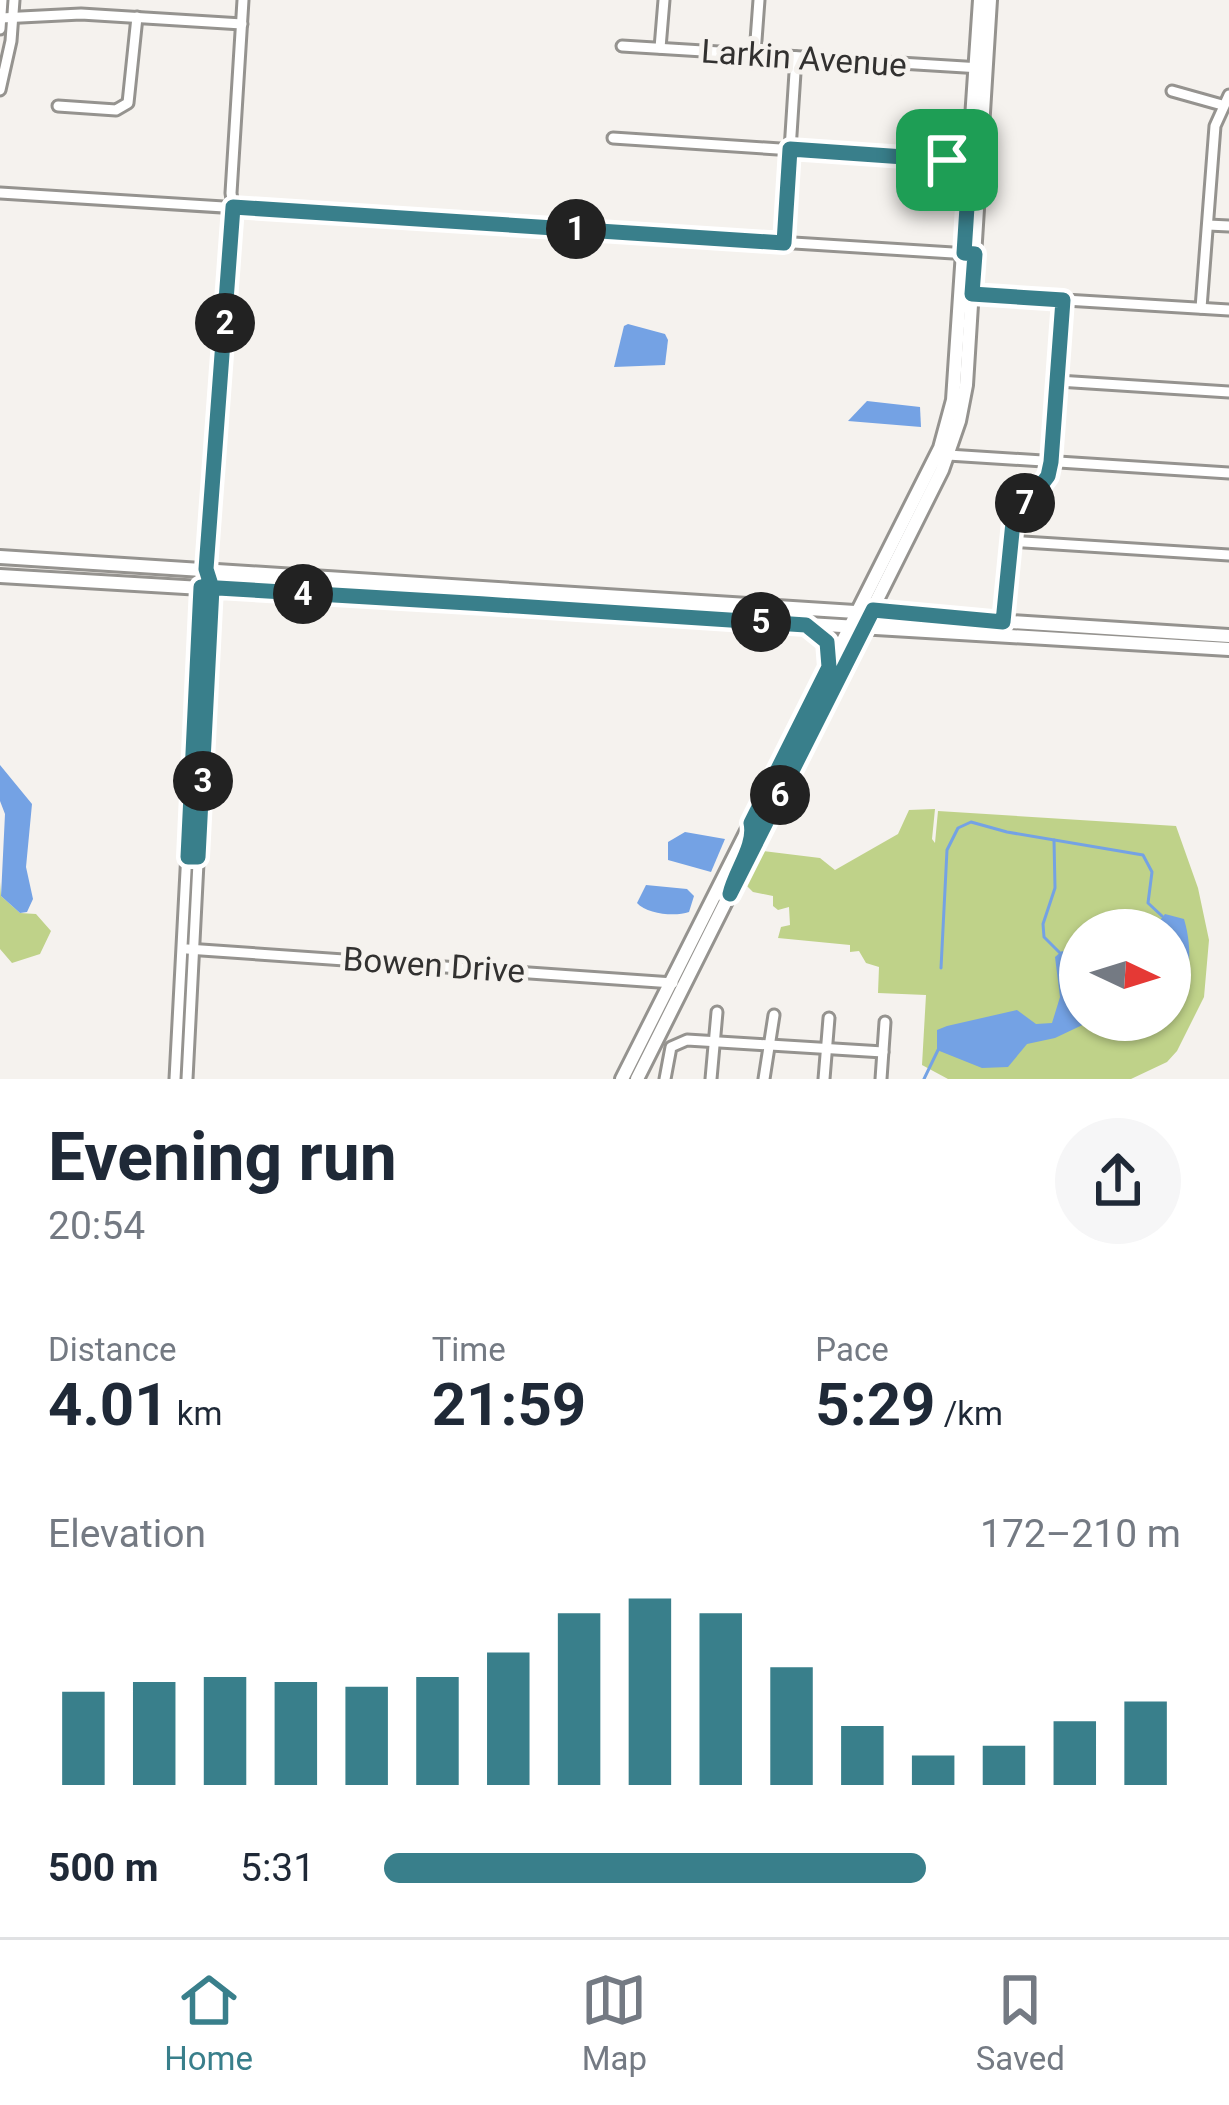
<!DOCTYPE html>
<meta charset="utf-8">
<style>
:root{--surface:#fff;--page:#f6f6f7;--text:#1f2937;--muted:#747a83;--line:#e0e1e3;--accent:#397f8b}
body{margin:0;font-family:Roboto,sans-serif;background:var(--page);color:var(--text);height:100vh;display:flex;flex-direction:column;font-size:45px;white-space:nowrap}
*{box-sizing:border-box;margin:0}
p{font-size:39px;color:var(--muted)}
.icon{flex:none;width:66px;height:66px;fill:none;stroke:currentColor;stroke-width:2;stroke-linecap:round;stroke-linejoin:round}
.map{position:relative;height:1079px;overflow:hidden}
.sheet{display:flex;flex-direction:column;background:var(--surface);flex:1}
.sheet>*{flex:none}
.needle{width:78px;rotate:94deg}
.buttons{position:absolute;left:1059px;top:909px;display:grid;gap:24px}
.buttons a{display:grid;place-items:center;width:132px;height:132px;border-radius:50%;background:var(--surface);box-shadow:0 3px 9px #0004;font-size:60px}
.pin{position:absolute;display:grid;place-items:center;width:102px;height:102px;color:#fff;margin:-51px;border-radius:24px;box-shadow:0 6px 18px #0006}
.km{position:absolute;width:60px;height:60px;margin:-30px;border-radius:50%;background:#222;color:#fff;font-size:33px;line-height:60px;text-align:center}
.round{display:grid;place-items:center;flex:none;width:126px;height:126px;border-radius:63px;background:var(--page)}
.headline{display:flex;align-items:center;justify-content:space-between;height:204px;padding:0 48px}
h1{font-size:66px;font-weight:700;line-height:90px}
.stats{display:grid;grid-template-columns:repeat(3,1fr);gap:18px;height:204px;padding:12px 48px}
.stats div{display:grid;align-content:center}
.stats b{font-size:60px;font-weight:700}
.stats small{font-size:33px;font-weight:400}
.stats p{font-size:33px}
.chart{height:336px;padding:24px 48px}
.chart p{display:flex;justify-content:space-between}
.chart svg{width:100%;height:216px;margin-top:12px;stroke:var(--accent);stroke-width:6}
ul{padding:0 48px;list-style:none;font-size:39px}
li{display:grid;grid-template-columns:192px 144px 1fr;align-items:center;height:90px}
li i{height:30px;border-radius:15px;background:var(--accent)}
.tab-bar{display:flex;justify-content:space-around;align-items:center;height:168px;border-top:3px solid var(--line);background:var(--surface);font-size:33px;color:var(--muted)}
.tab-bar a{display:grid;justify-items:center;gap:6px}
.tab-bar .current{color:var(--accent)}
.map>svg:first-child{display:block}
</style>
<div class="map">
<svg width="1229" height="1079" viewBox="0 0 1229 1079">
<rect width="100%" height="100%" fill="#f5f2ee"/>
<g fill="#bfd289" fill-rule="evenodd">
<path d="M 935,809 L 932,839 L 935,843 L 938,811 L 1176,826 L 1198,888 L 1209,940 L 1204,997 L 1177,1051 L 1167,1062 L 1131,1079 L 948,1079 L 922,1065 L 926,995 L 878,993 L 879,967 L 866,963 L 859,951 L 850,952 L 850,945 L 778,938 L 781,927 L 790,925 L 789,907 L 778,910 L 773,906 L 773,896 L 753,892 L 747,886 L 763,851 L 820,858 L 835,870 L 898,834 L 909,810 ZM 1080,930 L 1170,930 L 1170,1020 L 1080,1020 Z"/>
<path d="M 0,882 L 1,896 L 20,913 L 36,914 L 51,931 L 40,954 L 12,963 L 0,949 Z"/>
</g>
<g fill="#74a2e4">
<path d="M 628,324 L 665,334 L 668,340 L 665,365 L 614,367 L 624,326 Z"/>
<path d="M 867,401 L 920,407 L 921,427 L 848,421 Z"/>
<path d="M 0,765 L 32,804 L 26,867 L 33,899 L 27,912 L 20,913 L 1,896 L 5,814 L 0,801 Z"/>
<path d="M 685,832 L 725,839 L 711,872 L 668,860 L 668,842 Z"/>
<path d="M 646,885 L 687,889 L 694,896 L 689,912 C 675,917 647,914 637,903 Z"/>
<path d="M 1165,914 L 1184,919 C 1193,949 1192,988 1170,1011 L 1170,930 L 1152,930 Z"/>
<path d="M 1062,951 L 1080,958 L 1080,1020 L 1093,1020 L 1055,1038 L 1027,1044 L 1008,1067 L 982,1068 L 937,1050 L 937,1030 L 947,1026 L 1017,1010 L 1036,1024 L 1052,1023 L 1060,997 L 1055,957 Z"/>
</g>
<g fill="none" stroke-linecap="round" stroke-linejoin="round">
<g stroke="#74a2e4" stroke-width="3">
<path d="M 1054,840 L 1055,888 L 1043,924 L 1044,937 L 1060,953"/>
<path d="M 941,968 L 947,850 L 958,828 L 971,822 L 1007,832 L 1143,855 L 1152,872 L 1148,903 L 1162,916"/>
<path d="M 924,1079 L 938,1050"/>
</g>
<g stroke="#95938f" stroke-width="15">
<g id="minor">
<path d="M 1,18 L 81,14 L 242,24"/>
<path d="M 0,29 L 2,0"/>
<path d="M 622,46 L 981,68"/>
<path d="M 660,48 L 664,0"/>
<path d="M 755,54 L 759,0"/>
<path d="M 0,90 L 11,41 L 14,0"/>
<path d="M 1172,91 L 1222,105"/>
<path d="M 58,106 L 116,110 L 128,103 L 137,17"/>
<path d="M 613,138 L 975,162"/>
<path d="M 0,193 L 969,254"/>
<path d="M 1208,225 L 1229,226"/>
<path d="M 784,243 L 796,57"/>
<path d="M 967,294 L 1229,310"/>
<path d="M 1201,308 L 1215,126 L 1229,95"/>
<path d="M 1058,381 L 1229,392"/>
<path d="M 948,455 L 1229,473"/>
<path d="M 1009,541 L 1229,555"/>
<path d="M 1003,621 L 1014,522 L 1048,476 L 1051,462 L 1063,300"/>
<path d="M 187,949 L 673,983"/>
<path d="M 175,1079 L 201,587 L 206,569 L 233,207 L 231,193 L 243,0"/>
<path d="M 187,1079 L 212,588 L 207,570"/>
<path d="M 665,1079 L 671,1047 L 687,1040 L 883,1052"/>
<path d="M 711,1079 L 717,1012"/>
<path d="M 764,1079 L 774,1015"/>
<path d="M 824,1079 L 829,1018"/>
<path d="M 881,1079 L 885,1022"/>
</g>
</g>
<g stroke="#95938f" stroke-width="18">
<g id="major">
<path d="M 0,557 L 1229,636"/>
<path d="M 0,576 L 1229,649"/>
<path d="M 807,625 L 823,635 L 830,660"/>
<path d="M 622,1079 L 940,448 L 953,400 L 980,0"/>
<path d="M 637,1079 L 942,470 L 959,421 L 966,385 L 990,0"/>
</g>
</g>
<use href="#minor" stroke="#fff" stroke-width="9"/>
<use href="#major" stroke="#fff" stroke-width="12"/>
</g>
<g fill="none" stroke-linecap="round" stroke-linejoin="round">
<g stroke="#fff" stroke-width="24">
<path id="route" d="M 947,160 L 790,149 L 784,243 L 233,207 L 206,569 L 212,588 L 198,857 L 188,857 L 201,587 C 403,598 604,612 806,625 L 827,642 L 829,667 L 751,823 C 756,846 735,871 730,894 L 873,610 L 1003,622 L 1013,522 L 1048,476 L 1051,462 L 1063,300 L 972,294 L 975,254 L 964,253 L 970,161 L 947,160"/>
</g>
<use href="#route" stroke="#397f8b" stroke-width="15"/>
</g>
<g text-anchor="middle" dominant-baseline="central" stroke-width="10" stroke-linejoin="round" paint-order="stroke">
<g font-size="33" fill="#323130" stroke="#f5f2ee">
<text transform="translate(804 58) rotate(4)">Larkin Avenue</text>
<text transform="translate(434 965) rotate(4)">Bowen Drive</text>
</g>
</g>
</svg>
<div class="buttons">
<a><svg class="needle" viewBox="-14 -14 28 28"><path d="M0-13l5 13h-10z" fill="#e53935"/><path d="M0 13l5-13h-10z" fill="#747a83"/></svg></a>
</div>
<div class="pin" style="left:947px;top:160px;background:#1e9e55"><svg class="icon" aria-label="arrive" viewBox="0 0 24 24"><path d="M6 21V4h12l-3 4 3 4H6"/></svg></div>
<b class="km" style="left:576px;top:229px">1</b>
<b class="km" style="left:225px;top:323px">2</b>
<b class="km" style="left:203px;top:781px">3</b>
<b class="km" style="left:303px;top:594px">4</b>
<b class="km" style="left:761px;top:622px">5</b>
<b class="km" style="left:780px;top:795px">6</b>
<b class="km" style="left:1025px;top:503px">7</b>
</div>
<section class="sheet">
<div class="headline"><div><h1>Evening run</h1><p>20:54</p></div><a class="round"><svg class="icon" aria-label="share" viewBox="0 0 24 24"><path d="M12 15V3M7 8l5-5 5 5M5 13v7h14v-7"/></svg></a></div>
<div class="stats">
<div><p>Distance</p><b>4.01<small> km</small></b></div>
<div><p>Time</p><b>21:59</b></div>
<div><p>Pace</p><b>5:29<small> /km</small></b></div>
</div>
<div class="chart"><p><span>Elevation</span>172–210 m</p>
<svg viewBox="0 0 160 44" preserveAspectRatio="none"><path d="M5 44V25M15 44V23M25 44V22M35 44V23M45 44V24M55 44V22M65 44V17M75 44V9M85 44V6M95 44V9M105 44V20M115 44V32M125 44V38M135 44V36M145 44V31M155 44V27"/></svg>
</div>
<ul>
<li><b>500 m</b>5:31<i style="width:68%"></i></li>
</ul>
</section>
<nav class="tab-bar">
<a class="current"><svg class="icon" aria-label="home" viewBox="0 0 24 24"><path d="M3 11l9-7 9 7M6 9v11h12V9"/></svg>Home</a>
<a><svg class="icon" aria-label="map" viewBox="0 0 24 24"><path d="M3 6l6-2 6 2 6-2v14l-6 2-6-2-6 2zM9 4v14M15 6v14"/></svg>Map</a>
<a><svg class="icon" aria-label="saved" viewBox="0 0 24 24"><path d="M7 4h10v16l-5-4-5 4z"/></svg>Saved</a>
</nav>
